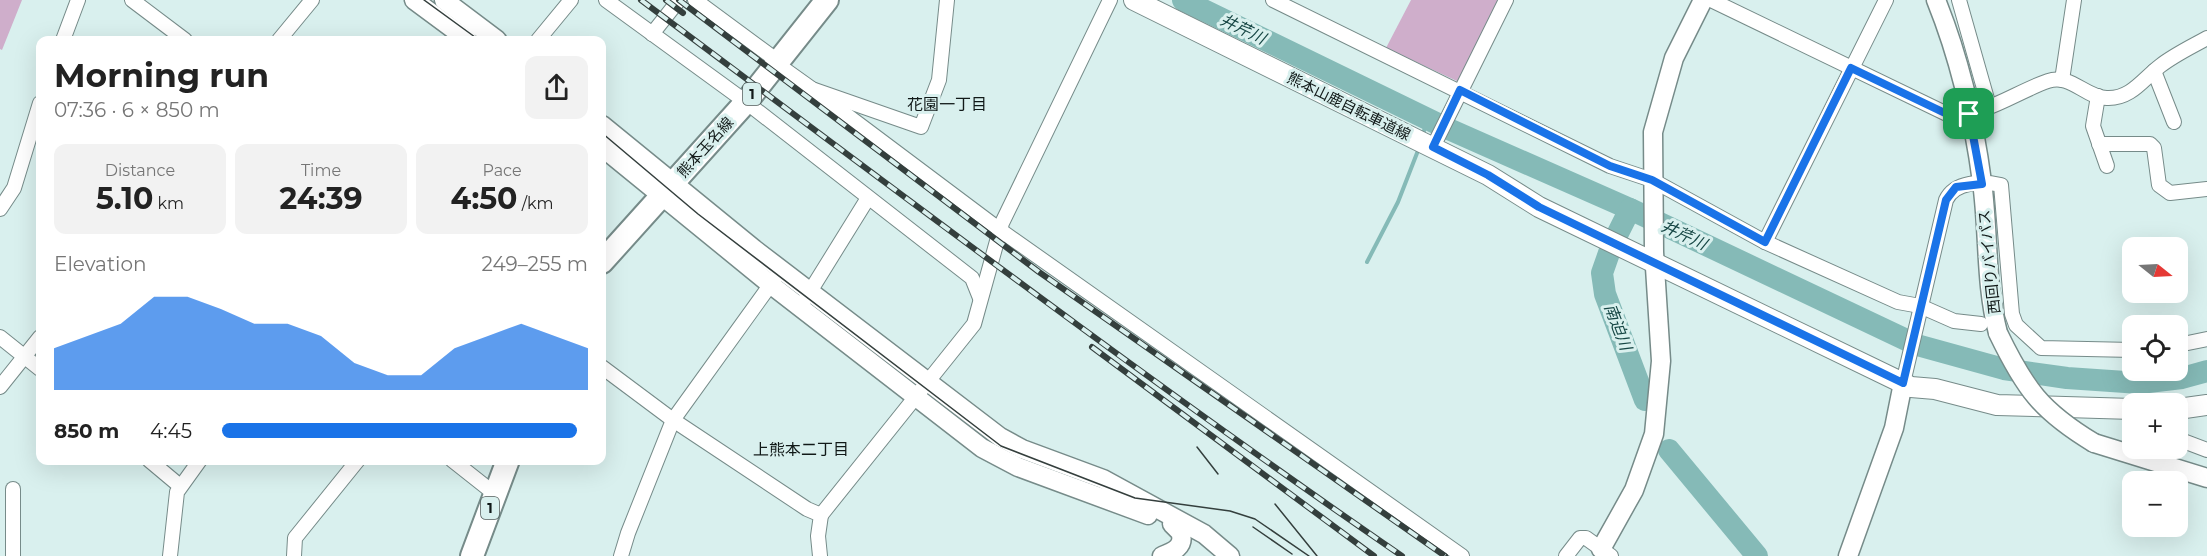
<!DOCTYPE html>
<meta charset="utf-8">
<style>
:root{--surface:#fff;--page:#f2f2f2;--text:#222;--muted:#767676;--accent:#1a73e8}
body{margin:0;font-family:Montserrat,"Noto Sans JP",sans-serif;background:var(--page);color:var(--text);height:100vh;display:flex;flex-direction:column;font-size:22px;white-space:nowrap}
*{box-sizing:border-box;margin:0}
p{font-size:20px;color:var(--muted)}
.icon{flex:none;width:33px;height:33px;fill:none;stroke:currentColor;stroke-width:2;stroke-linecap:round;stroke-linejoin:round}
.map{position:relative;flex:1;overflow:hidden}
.details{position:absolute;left:36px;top:36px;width:570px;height:429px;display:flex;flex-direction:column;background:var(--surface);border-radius:12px;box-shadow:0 6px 24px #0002}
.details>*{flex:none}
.needle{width:39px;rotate:108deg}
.fabs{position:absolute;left:2122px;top:237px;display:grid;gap:12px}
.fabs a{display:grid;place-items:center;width:66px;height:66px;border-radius:12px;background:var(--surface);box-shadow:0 6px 24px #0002;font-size:30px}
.pin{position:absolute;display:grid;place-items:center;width:51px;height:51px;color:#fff;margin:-26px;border-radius:12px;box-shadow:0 3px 9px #0006}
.round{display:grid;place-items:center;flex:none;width:63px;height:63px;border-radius:12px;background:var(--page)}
.head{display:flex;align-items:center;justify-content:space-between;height:102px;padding:0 18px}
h1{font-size:33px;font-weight:700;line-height:45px}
.stats{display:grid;grid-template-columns:repeat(3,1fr);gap:9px;height:102px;padding:6px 18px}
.stats div{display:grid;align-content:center;border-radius:12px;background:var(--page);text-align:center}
.stats b{font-size:30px;font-weight:700}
.stats small{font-size:16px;font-weight:400}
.stats p{font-size:16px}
.chart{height:168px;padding:12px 18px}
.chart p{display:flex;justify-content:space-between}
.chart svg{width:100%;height:108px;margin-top:6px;fill:var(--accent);opacity:.7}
ul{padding:0 18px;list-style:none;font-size:20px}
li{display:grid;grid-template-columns:96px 72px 1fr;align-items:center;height:45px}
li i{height:15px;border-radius:8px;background:var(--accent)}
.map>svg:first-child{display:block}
</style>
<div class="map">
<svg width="2207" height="556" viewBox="0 0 2207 556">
<rect width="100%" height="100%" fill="#d9f0ee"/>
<g fill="#cfaecb">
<path d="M 0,0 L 22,0 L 2,50 L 0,49 Z"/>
<path d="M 1411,0 L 1498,0 L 1459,82 L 1386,48 Z"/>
</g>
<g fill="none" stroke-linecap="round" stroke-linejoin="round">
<g stroke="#85bab7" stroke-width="4">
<path d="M 1423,135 L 1427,119"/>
<path d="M 1367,262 L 1398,202 L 1419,148"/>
</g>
<g stroke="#85bab7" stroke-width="22">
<path d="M 1183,0 L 1444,127 L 1630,209 L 1917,345 L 2004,369 L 2067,378 L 2140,383 L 2182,378 L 2207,371"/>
<path d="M 1616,237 L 1630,209"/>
<path d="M 1609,253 L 1602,273 L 1605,294 L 1645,400"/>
<path d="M 1669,450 L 1757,556"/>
</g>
<g stroke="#768b89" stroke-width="16">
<g id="minor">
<path d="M 132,0 L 185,40"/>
<path d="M 606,0 L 746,102 L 972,278 L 980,298"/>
<path d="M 695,0 L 779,62"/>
<path d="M 1273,0 L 1610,166 L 1652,180 L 1765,242 L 1898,302 L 1920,306 L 1954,321 L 1981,324"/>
<path d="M 1711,0 L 1949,115 C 1983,117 2016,92 2048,81 C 2070,73 2086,98 2107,98 C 2131,99 2143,79 2160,66 C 2174,55 2191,47 2207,38"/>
<path d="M 1959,0 L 1989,106"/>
<path d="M 652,34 L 679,0"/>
<path d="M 63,40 L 78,0"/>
<path d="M 279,40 L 312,0"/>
<path d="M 538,40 L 571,0"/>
<path d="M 777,64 L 812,89 L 921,127 L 939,80 L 947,0"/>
<path d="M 2154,71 L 2174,122"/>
<path d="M 2062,80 L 2074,0"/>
<path d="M 812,89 L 1000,230 L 1462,556"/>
<path d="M 2098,96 L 2093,126 L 2107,166"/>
<path d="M 2099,144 L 2150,144 L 2154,148 L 2159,185 L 2170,193 L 2207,189"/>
<path d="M 1433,147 L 1506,0"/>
<path d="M 0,209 L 14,188 L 40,103"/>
<path d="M 1765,242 L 1886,0"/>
<path d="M 806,298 L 868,198"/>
<path d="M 0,337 L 40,369"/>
<path d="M 2178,345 L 2207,339"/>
<path d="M 602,367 L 673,420 L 807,509 L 821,515 L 818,536 L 820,556"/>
<path d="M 1903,383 L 1946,200 C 1955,181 1982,181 2001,185 L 2012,314 L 2016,325 L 2041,348 L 2133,350"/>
<path d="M 0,387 L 40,337"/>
<path d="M 2178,439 L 2207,450"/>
<path d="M 149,460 L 180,486"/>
<path d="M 452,460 L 495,494"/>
<path d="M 13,489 L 13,556"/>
<path d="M 821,515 L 974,324 L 1002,223 L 1110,0"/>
<path d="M 170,556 L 177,492 L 200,460"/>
<path d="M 294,556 L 295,538 L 358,460"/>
<path d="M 621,556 L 628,533 L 673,420 L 776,277"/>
<path d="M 1566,556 L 1580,538 L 1586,538 L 1611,556"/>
</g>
</g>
<g stroke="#768b89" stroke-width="21">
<g id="tertiary">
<path d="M 414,0 L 468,40"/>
<path d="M 444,0 L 497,40"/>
<path d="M 1936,0 C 1959,57 1974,121 1982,182 C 1989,233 1985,283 1998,333"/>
<path d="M 602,125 L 754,249 L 1000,437 L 1022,449 L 1103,479 L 1204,534 L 1230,556"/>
<path d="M 602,147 L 770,284 L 982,448 L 1018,467 L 1148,515"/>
<path d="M 2094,443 L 2207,478"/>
<path d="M 1601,549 L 1634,490 L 1654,434 L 1661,361 L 1654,252 L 1653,132 L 1674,58 L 1703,0"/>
<path d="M 1162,556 C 1173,552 1186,546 1180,532 L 1172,524"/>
<path d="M 1848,556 L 1894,428 L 1903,383"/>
</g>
</g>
<g stroke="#768b89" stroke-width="22">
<g id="secondary">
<path d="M 1134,0 L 1488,175 L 1539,207 L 1911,387 L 1935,389 L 1997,405 L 2133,409"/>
<path d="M 2178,409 L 2207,405"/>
</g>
</g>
<g stroke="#768b89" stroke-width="26">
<g id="primary">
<path d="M 602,262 L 746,102 L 827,0"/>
<path d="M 472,556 L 508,460"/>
</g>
</g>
<use href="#minor" stroke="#fff" stroke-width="14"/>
<use href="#tertiary" stroke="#fff" stroke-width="18"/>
<use href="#secondary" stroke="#fff" stroke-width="20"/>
<use href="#primary" stroke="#fff" stroke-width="22"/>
<g stroke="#343f3d" stroke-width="1.5">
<path d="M 424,0 L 479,40"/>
<path d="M 602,133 L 698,214 L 1001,446 L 1135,498 L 1230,511 L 1255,519 L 1309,556"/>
<path d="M 1197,447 L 1218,474"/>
<path d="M 1275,504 L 1317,556"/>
<path d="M 1253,527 L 1292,554"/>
</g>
<g stroke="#343f3d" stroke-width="6">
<g id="rail">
<path d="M 641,0 C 893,188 1143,378 1402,556"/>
<path d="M 666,0 L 683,13"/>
<path d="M 679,0 L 1039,272 L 1445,556"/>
<path d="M 1092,347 L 1374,556"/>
</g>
</g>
<use href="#rail" stroke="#d9f0ee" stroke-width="4" stroke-dasharray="11" stroke-linecap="butt"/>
<g stroke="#768b89" stroke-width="21" stroke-linecap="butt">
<path id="tertiary-bridge" d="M 1998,333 C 2025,389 2041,411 2094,443"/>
</g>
<use href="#tertiary-bridge" stroke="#fff" stroke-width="18"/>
</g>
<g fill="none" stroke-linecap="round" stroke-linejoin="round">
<g stroke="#fff" stroke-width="12">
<path id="route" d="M 1851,68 L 1949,115 L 1969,114 L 1982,184 L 1956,187 L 1946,200 L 1903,383 L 1539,207 L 1488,175 L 1433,147 L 1460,90 L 1610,166 L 1652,180 L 1765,242 Z"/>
</g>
<use href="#route" stroke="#1a73e8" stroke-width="8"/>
</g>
<g text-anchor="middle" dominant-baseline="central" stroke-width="6" stroke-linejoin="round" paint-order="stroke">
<g fill="#d9f0ee" stroke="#4d5a58" stroke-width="1.5">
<rect x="743" y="83" width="18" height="22" rx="4.5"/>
<rect x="481" y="497" width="18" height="22" rx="4.5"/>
</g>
<g font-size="14" font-weight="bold" fill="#111918">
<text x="752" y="94">1</text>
<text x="490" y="508">1</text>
</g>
<g font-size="15" fill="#111918" stroke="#d9f0ee">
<text transform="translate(1349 106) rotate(26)">熊本山鹿自転車道線</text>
<text transform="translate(705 147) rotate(-48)">熊本玉名線</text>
<text transform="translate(1989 262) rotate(-96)">西回りバイパス</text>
</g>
<g font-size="16" font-style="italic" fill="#164644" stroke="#d9f0ee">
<text transform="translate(1243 29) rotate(26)">井芹川</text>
<text transform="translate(1684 235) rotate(25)">井芹川</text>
<text transform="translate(1618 327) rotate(69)">南迫川</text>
</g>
<g font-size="16" fill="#111918" stroke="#d9f0ee">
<text x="947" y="104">花園一丁目</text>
<text x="801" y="449">上熊本二丁目</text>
</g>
</g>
</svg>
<div class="fabs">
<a><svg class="needle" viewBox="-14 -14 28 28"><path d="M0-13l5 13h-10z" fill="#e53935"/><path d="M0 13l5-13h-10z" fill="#767676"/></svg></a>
<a><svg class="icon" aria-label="locate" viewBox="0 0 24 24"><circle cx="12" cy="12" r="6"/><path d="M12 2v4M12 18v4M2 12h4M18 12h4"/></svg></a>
<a>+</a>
<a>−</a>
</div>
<div class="pin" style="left:1969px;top:114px;background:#1e9e55"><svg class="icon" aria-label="arrive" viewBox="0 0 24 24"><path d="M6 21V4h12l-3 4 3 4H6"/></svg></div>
<section class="details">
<div class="head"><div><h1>Morning run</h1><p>07:36 · 6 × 850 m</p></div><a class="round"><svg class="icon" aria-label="share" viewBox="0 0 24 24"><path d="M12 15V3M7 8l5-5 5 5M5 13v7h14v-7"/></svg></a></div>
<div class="stats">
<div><p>Distance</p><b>5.10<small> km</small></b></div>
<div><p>Time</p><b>24:39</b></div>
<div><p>Pace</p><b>4:50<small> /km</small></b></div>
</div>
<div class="chart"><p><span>Elevation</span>249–255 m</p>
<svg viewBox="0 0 160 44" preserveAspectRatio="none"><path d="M0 44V27L10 22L20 17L30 6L40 6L50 11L60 17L70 17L80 22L90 33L100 38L110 38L120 27L130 22L140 17L150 22L160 27V44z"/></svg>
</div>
<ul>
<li><b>850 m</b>4:45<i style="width:97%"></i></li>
</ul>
</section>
</div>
